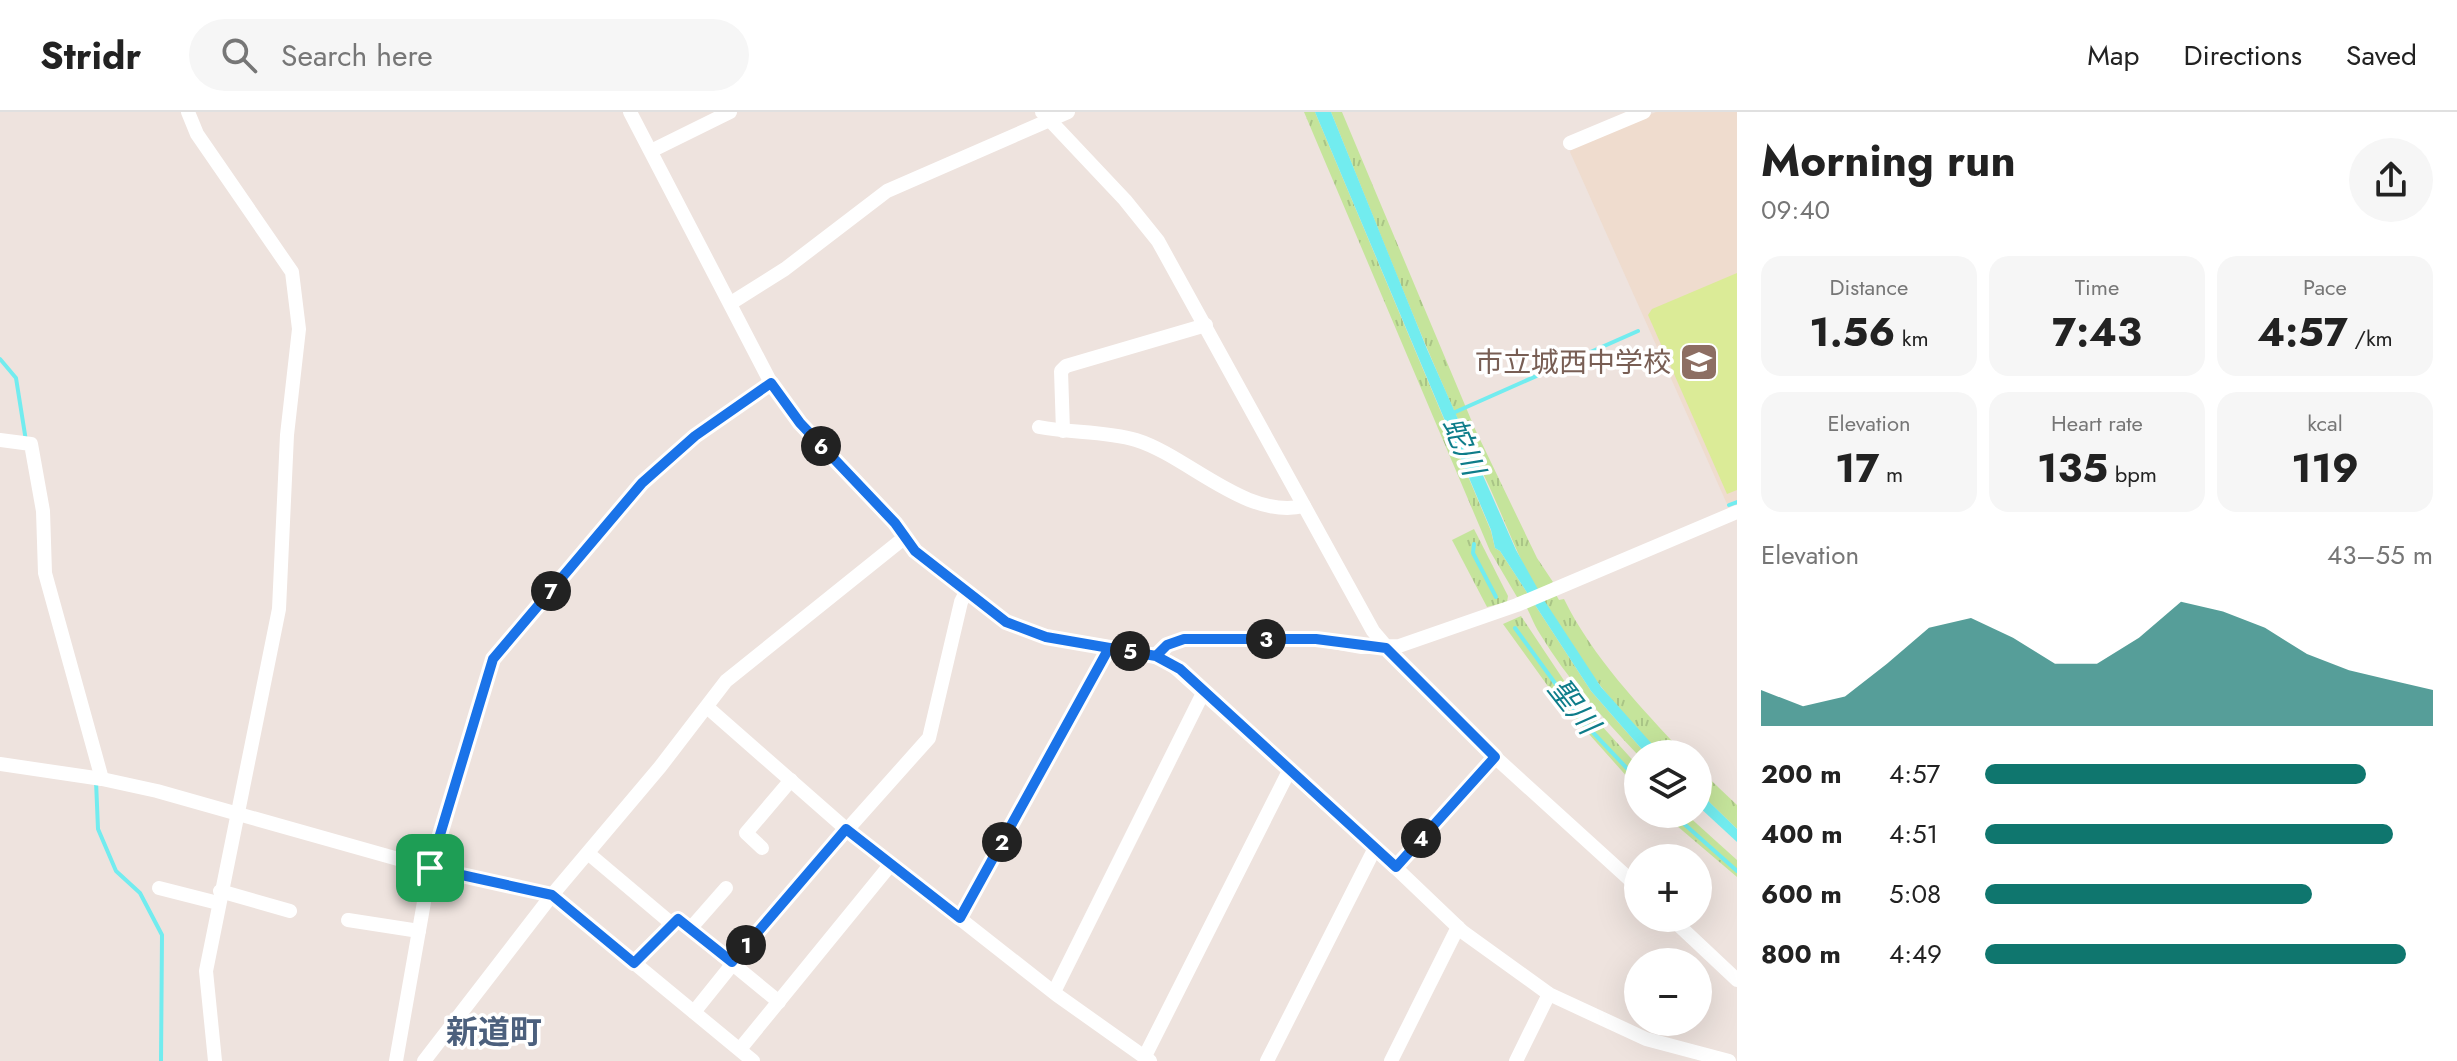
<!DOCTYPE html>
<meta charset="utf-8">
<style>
:root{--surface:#fff;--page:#f6f6f6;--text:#222;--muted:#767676;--line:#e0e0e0;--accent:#0f766e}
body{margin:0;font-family:Jost,"Noto Sans JP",sans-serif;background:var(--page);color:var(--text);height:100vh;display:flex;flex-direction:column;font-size:30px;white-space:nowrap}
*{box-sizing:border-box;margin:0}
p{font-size:26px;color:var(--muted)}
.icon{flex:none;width:44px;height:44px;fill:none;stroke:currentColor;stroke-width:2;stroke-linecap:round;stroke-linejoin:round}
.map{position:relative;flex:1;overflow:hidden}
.sheet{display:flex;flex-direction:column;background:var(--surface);width:720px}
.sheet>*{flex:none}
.buttons{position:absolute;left:1624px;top:628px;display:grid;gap:16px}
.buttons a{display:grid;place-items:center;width:88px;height:88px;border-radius:50%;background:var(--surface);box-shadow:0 8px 32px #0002;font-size:40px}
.pin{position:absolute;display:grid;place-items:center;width:68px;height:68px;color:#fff;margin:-34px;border-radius:16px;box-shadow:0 4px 12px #0006}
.km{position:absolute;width:40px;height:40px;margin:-20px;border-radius:50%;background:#222;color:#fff;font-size:22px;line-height:40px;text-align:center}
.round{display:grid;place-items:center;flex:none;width:84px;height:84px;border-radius:42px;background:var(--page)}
.headline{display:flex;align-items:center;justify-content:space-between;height:136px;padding:0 24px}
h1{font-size:44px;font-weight:700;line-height:60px}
.stats{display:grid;grid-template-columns:repeat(3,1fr);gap:12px;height:136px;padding:8px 24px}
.stats div{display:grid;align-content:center;border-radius:20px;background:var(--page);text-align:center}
.stats b{font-size:40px;font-weight:700}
.stats small{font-size:22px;font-weight:400}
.stats p{font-size:22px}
.chart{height:224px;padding:16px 24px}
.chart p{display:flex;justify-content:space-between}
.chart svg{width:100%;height:144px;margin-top:8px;fill:var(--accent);opacity:.7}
ul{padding:0 24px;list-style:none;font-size:26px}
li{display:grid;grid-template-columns:128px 96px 1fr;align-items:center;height:60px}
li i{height:20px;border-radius:10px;background:var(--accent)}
header{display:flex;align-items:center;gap:48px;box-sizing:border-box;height:112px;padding:0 40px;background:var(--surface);border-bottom:2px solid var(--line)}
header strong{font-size:38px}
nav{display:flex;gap:44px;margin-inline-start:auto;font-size:28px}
.search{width:560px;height:72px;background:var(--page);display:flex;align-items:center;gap:20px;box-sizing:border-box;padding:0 28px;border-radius:44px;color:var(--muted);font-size:30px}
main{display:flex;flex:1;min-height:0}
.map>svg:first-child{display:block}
</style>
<header>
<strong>Stridr</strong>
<div class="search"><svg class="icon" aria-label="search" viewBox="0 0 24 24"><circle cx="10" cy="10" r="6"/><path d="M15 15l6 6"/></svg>Search here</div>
<nav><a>Map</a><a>Directions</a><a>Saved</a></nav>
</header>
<main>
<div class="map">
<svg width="1737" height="949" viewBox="0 0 1737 949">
<defs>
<pattern id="grass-tufts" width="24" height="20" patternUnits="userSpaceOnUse" patternTransform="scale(2)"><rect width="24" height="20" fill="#c5e49b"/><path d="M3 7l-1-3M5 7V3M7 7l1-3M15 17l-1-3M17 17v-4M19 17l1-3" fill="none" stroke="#a9c486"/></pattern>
</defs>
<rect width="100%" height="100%" fill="#eee3de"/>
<path fill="#efdcce" d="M 1656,0 L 1737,0 L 1737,388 L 1727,392 L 1570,40 L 1573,34 Z"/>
<g fill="url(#grass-tufts)">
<path d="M 1304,0 L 1315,0 L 1491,419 L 1495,436 L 1500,439 L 1591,579 L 1646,642 L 1638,643 C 1603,606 1567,567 1540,522 C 1532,509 1529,498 1521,485 L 1517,485 L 1490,439 Z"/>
<path d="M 1331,0 L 1342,0 L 1475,317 L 1537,446 L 1553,470 L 1550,472 L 1559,488 L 1564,487 C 1593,546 1640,594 1684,642 L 1661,642 C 1606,587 1549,512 1518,441 C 1508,419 1499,396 1489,374 C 1430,252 1382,125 1331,0 Z"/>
<path d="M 1474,417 L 1508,484 L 1507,490 L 1487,495 L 1452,428 Z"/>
<path d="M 1521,504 L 1573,582 L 1638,654 L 1638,677 L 1555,584 L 1503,512 Z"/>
<path d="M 1698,656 L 1737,693 L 1737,717 L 1698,679 Z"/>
<path d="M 1663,702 L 1686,702 L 1737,748 L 1737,765 Z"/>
</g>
<path fill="#dbeb97" d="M 1737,161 L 1737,378 L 1727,382 L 1648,203 L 1652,197 Z"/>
<g fill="#72ecef">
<path d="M 1315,0 L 1331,0 L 1427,237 L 1516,438 L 1544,488 L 1601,575 L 1661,642 L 1646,642 L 1591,579 L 1500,439 L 1495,436 L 1491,418 Z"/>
<path d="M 1698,679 L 1737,717 L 1737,730 L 1698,694 Z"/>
</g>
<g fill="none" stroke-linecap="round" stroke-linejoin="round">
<g stroke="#72ecef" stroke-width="4">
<path d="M 0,247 L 16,266 L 26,329"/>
<path d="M 1453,301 L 1638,219"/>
<path d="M 1729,393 L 1737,390"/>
<path d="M 1474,432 L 1473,441 L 1496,485"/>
<path d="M 1515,516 L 1584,611 L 1638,668"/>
<path d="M 96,669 L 98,717 L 116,759 L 140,781 L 162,823 L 161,949"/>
<path d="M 1673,702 L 1737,759"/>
</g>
<g stroke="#fff" stroke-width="14">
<path d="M 188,0 L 197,22 L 292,160 L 299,217 L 287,323 L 279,497 L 206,859 L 215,949"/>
<path d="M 630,0 L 771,271 L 800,311 L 895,411 L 915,439 L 1006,510 L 1046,525 L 1144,541 L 1169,550 L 1375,736 L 1463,820 L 1549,882 L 1646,927 L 1729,949"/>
<path d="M 1042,0 L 1125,88 L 1158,129 L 1373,519 L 1402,553 L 1495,645 L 1638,775"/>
<path d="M 1570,31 L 1644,0"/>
<path d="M 651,39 L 730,0"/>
<path d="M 731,191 L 785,157 L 887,79 L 1068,0"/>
<path d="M 1039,315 C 1070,321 1106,319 1136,328 C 1188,344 1246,408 1304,394"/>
<path d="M 1063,319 L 1061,259 L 1066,254 L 1206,213"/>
<path d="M 0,328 L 31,332 L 43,399 L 45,461 L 102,667"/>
<path d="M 1156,544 L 1167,533 L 1184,527 L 1316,527 L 1362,535 L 1399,534 L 1517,493 L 1737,400"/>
<path d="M 707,595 L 846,717 L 1057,883 L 1150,949"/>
<path d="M 0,652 L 102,667 L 157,679 L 430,756 L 552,783 L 753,949"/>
<path d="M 762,736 L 746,721 L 791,668"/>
<path d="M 589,742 L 672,812"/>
<path d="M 1396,755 L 1495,645"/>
<path d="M 159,776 L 218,791"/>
<path d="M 220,779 L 290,799"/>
<path d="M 960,806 L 1109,536"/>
<path d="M 1671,806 L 1737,868"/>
<path d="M 348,808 L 419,819"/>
<path d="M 690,817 L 726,776"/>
<path d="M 634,851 L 678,807 L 779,890"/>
<path d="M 1054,880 L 1204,579"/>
<path d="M 694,900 L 779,794 L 929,626 L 961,490 L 966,480"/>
<path d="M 740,937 L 891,752"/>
<path d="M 1145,944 L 1290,657"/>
<path d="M 396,949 L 430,756 L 493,547 L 642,371 L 695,324 L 771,271"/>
<path d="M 424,949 L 552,783 L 660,655 L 726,569 L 904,426"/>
<path d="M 1267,949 L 1375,736"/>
<path d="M 1391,949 L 1458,815"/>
<path d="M 1516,949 L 1549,882"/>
</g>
</g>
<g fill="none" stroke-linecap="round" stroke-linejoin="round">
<g stroke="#fff" stroke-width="16">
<path id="route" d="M 430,756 L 552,783 L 634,851 L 678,807 L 732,850 L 846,717 L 960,806 L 1109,536 L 1156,544 L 1167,533 L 1184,527 L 1316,527 L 1386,536 L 1495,645 L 1396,755 L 1180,557 L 1156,544 L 1046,525 L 1006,510 L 915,439 L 895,411 L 800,311 L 771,271 L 695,324 L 642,371 L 493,547 L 430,756"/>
</g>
<use href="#route" stroke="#1a73e8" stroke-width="10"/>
</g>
<defs>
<g id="school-square" transform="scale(2)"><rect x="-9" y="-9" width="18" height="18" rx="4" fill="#8d6e63" stroke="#fff"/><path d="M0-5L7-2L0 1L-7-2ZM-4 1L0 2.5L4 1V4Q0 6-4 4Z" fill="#fff"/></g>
</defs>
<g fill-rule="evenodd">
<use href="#school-square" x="1699" y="250"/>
</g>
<g text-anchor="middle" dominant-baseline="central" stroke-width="7" stroke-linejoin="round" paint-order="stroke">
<g font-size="28" fill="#785e54" stroke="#fff" text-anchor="end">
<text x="1671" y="250">市立城西中学校</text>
</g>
<g font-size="30" font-style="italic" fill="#0e7d8a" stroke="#fff">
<text transform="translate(1464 334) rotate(67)">蛇川</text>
<text transform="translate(1574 594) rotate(52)">聖川</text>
</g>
<g font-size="32" font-weight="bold" fill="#4c607d" stroke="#fff">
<text x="494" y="920">新道町</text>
</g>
</g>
</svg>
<div class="buttons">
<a><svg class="icon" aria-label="layers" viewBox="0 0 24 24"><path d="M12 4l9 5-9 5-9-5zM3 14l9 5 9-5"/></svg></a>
<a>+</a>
<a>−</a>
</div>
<div class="pin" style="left:430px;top:756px;background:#1e9e55"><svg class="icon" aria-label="arrive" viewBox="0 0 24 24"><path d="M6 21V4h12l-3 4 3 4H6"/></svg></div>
<b class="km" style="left:746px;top:833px">1</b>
<b class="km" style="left:1002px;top:730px">2</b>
<b class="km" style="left:1266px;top:527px">3</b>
<b class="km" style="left:1421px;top:726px">4</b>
<b class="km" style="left:1130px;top:539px">5</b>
<b class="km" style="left:821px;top:334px">6</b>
<b class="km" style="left:551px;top:479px">7</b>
</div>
<section class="sheet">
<div class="headline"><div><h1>Morning run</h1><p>09:40</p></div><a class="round"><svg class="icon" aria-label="share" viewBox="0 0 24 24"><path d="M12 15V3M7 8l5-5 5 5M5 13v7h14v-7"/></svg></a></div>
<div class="stats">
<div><p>Distance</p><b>1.56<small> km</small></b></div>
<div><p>Time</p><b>7:43</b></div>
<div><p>Pace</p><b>4:57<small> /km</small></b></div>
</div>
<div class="stats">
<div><p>Elevation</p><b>17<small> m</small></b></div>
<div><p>Heart rate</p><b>135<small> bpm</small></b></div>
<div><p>kcal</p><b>119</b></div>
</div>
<div class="chart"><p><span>Elevation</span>43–55 m</p>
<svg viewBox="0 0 160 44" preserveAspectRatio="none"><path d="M0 44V33L10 38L20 35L30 25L40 14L50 11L60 17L70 25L80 25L90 17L100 6L110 9L120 14L130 22L140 27L150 30L160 33V44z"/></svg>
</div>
<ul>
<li><b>200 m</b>4:57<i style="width:85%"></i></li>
<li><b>400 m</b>4:51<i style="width:91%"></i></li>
<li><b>600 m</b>5:08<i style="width:73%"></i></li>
<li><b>800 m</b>4:49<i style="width:94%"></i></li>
</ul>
</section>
</main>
